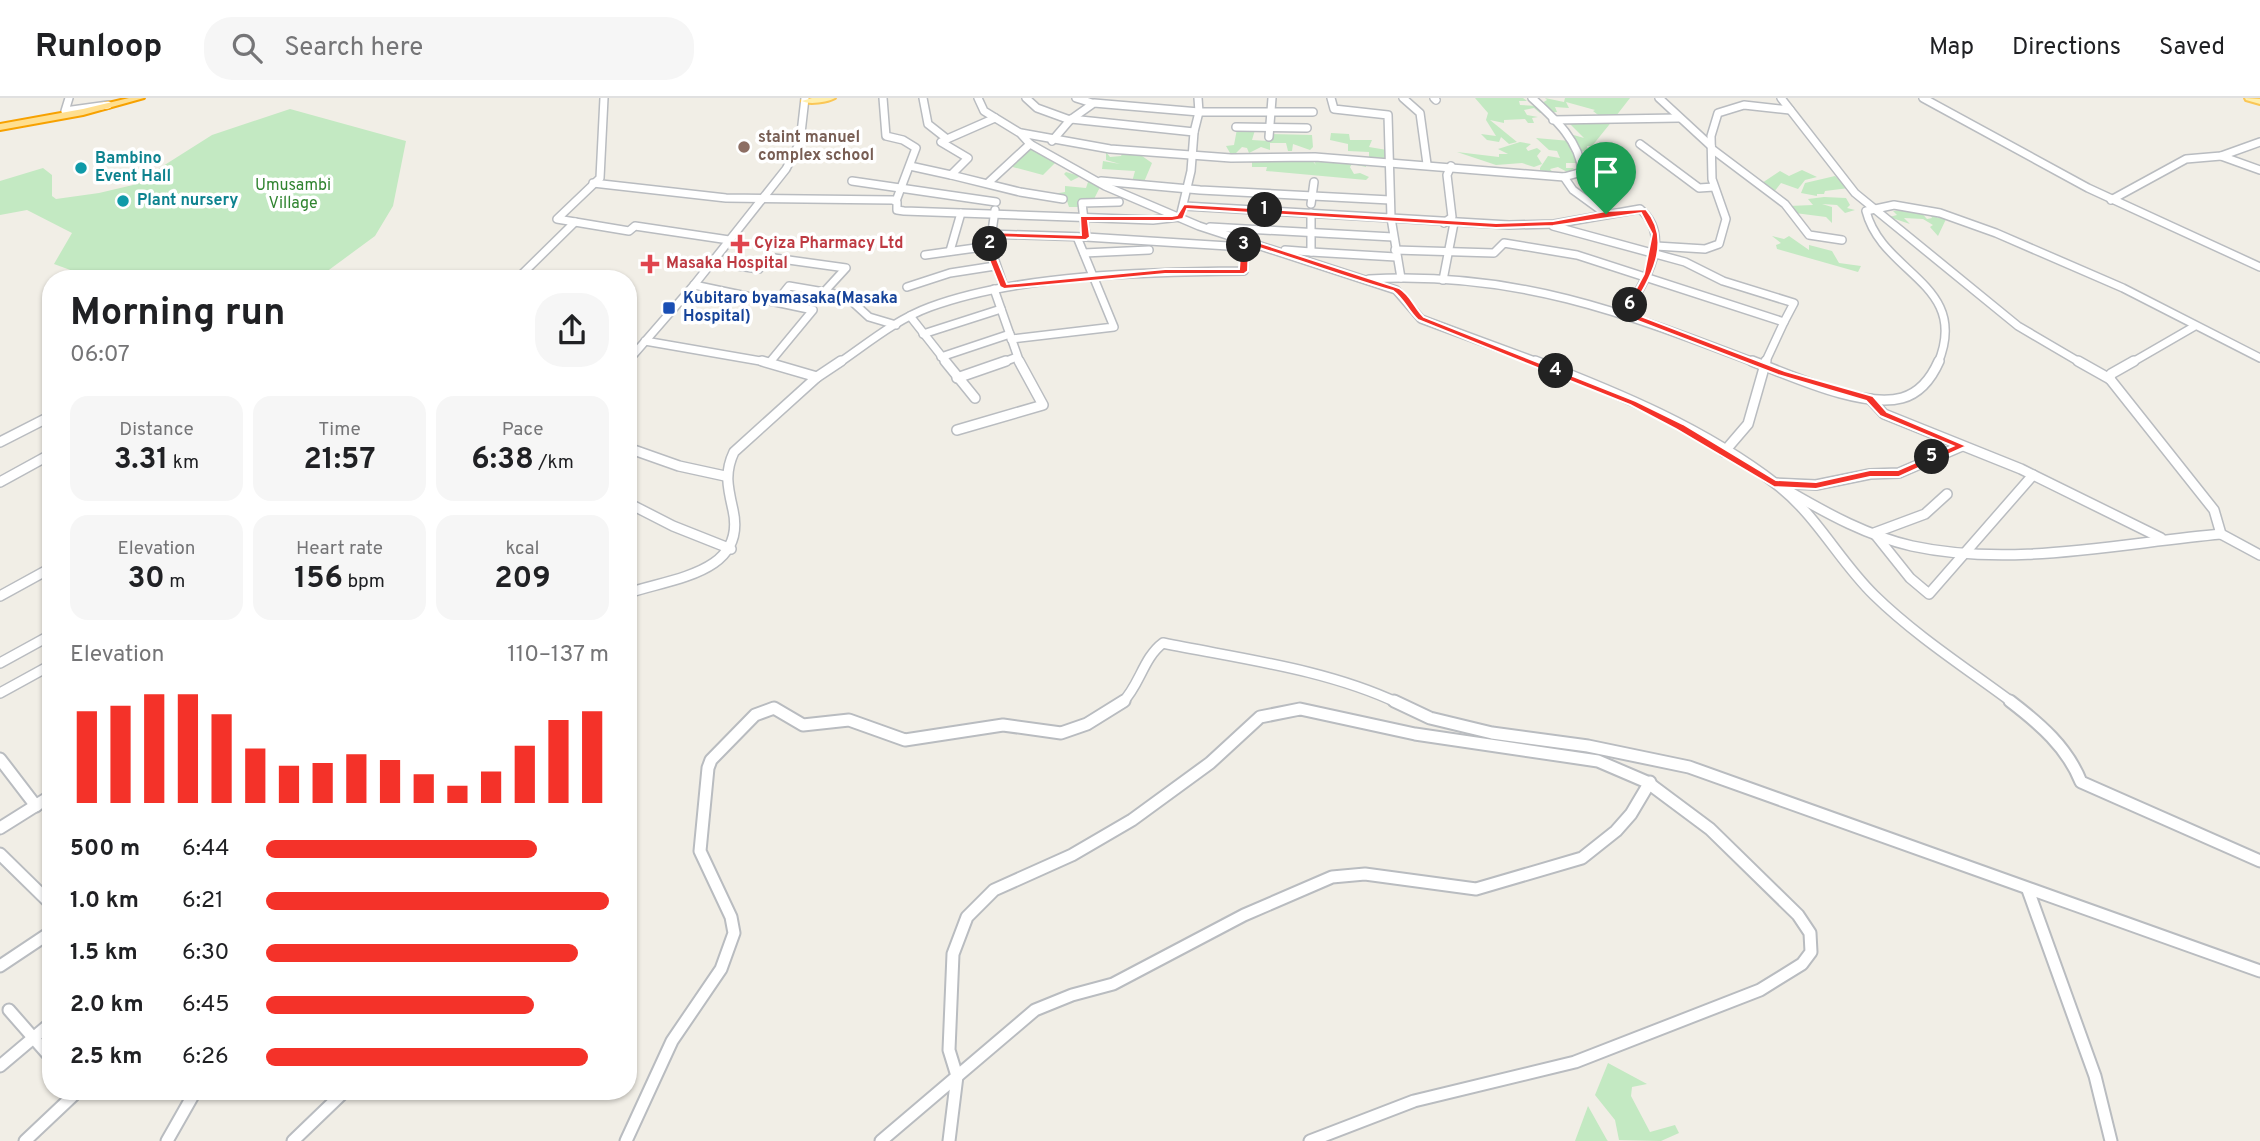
<!DOCTYPE html>
<meta charset="utf-8">
<style>
:root{--surface:#fff;--page:#f6f6f6;--text:#202124;--muted:#757577;--line:#e0e0e0;--accent:#f43229}
body{margin:0;font-family:Overpass,sans-serif;background:var(--page);color:var(--text);height:100vh;display:flex;flex-direction:column;font-size:26px;white-space:nowrap}
*{box-sizing:border-box;margin:0}
p{font-size:23px;color:var(--muted)}
.icon{flex:none;width:38px;height:38px;fill:none;stroke:currentColor;stroke-width:2;stroke-linecap:round;stroke-linejoin:round}
.map{position:relative;flex:1;overflow:hidden}
.side{position:absolute;left:42px;top:172px;width:595px;height:830px;display:flex;flex-direction:column;background:var(--surface);border-radius:28px;box-shadow:0 2px 5px #0004}
.side>*{flex:none}
.pin{position:absolute;display:grid;place-items:center;width:60px;height:60px;color:#fff;margin:-72px -30px;border-radius:50% 50% 50% 0;rotate:-45deg;box-shadow:0 0 7px #0007}
.pin .icon{rotate:45deg}
.km{position:absolute;width:35px;height:35px;margin:-18px;border-radius:50%;background:#222;color:#fff;font-size:19px;line-height:35px;text-align:center}
.round{display:grid;place-items:center;flex:none;width:74px;height:74px;border-radius:28px;background:var(--page)}
.summary{display:flex;align-items:center;justify-content:space-between;height:119px;padding:0 28px}
h1{font-size:38px;font-weight:700;line-height:52px}
.figures{display:grid;grid-template-columns:repeat(3,1fr);gap:10px;height:119px;padding:7px 28px}
.figures div{display:grid;align-content:center;border-radius:18px;background:var(--page);text-align:center}
.figures b{font-size:30px;font-weight:700}
.figures small{font-size:19px;font-weight:400}
.figures p{font-size:19px}
.chart{height:196px;padding:14px 28px}
.chart p{display:flex;justify-content:space-between}
.chart svg{width:100%;height:126px;margin-top:7px;stroke:var(--accent);stroke-width:6}
ul{padding:0 28px;list-style:none;font-size:23px}
li{display:grid;grid-template-columns:112px 84px 1fr;align-items:center;height:52px}
li i{height:18px;border-radius:9px;background:var(--accent)}
header{display:flex;align-items:center;gap:42px;box-sizing:border-box;height:98px;padding:0 35px;background:var(--surface);border-bottom:2px solid var(--line)}
header strong{font-size:33px}
nav{display:flex;gap:38px;margin-inline-start:auto;font-size:24px}
.search{width:490px;height:63px;background:var(--page);display:flex;align-items:center;gap:18px;box-sizing:border-box;padding:0 24px;border-radius:28px;color:var(--muted);font-size:26px}
.map>svg:first-child{display:block}
</style>
<header>
<strong>Runloop</strong>
<div class="search"><svg class="icon" aria-label="search" viewBox="0 0 24 24"><circle cx="10" cy="10" r="6"/><path d="M15 15l6 6"/></svg>Search here</div>
<nav><a>Map</a><a>Directions</a><a>Saved</a></nav>
</header>
<div class="map">
<svg width="2260" height="1043" viewBox="0 0 2260 1043">
<rect width="100%" height="100%" fill="#f1eee6"/>
<g fill="#c3e9c2">
<path d="M 1475,0 L 1523,0 L 1527,3 L 1519,3 L 1520,7 L 1537,8 L 1547,2 L 1545,0 L 1564,4 L 1565,0 L 1630,0 L 1616,18 L 1602,20 L 1593,13 L 1595,12 L 1566,4 L 1569,10 L 1555,9 L 1557,14 L 1540,15 L 1534,10 L 1524,12 L 1527,17 L 1538,19 L 1532,20 L 1534,25 L 1528,25 L 1525,21 L 1504,22 L 1504,25 L 1490,22 L 1517,44 L 1509,46 L 1501,39 L 1499,44 L 1487,42 L 1481,36 L 1496,38 L 1486,22 L 1488,15 Z"/>
<path d="M 290,11 L 406,43 L 393,108 L 375,138 L 318,180 L 92,180 L 54,166 L 72,135 L 27,112 L 0,117 L 0,83 L 43,70 L 52,77 L 52,98 L 56,101 L 99,95 L 133,87 L 212,37 Z"/>
<path d="M 1566,22 L 1613,22 L 1592,48 L 1587,48 L 1588,54 L 1570,52 L 1577,55 L 1579,60 L 1574,61 L 1582,65 L 1566,65 L 1566,70 L 1574,70 L 1569,75 L 1558,69 L 1550,71 L 1556,78 L 1540,74 L 1540,70 L 1548,58 L 1560,60 L 1557,53 L 1549,52 L 1536,40 L 1570,43 L 1570,36 L 1584,40 Z"/>
<path d="M 1237,31 L 1255,32 L 1252,42 L 1268,43 L 1270,36 L 1312,37 L 1313,49 L 1310,52 L 1293,46 L 1292,53 L 1288,53 L 1286,45 L 1270,45 L 1270,52 L 1261,49 L 1249,55 L 1247,50 L 1242,49 L 1235,56 L 1230,55 L 1226,48 L 1234,47 Z"/>
<path d="M 1331,35 L 1349,36 L 1350,42 L 1372,42 L 1369,49 L 1387,52 L 1388,61 L 1384,65 L 1369,64 L 1369,54 L 1348,53 L 1348,46 L 1330,42 Z"/>
<path d="M 1520,44 L 1531,46 L 1526,50 L 1528,53 L 1537,50 L 1541,53 L 1537,58 L 1542,66 L 1534,69 L 1522,65 L 1496,67 L 1457,54 L 1499,59 L 1499,56 L 1508,56 L 1498,51 Z"/>
<path d="M 1032,50 L 1056,64 L 1043,77 L 1009,68 Z"/>
<path d="M 1124,52 L 1154,57 L 1142,58 L 1152,65 L 1144,84 L 1132,84 L 1135,73 L 1102,71 L 1103,63 L 1120,66 L 1106,62 L 1106,54 L 1110,59 L 1121,58 Z"/>
<path d="M 1311,61 L 1316,67 L 1313,61 L 1366,67 L 1366,69 L 1352,66 L 1350,69 L 1354,76 L 1360,75 L 1369,79 L 1366,82 L 1266,73 L 1267,69 L 1252,69 L 1252,62 Z"/>
<path d="M 1802,72 L 1817,79 L 1805,82 L 1798,91 L 1781,85 L 1774,94 L 1762,85 L 1780,73 L 1789,78 Z"/>
<path d="M 1066,74 L 1091,81 L 1100,89 L 1093,103 L 1082,101 L 1080,109 L 1069,109 L 1066,100 L 1053,96 L 1065,94 L 1065,88 L 1086,90 L 1088,84 L 1081,78 L 1071,83 L 1064,76 Z"/>
<path d="M 1835,78 L 1849,90 L 1825,93 L 1824,96 L 1817,96 L 1817,98 L 1801,95 L 1805,85 Z"/>
<path d="M 1824,99 L 1846,100 L 1850,107 L 1847,110 L 1855,112 L 1845,115 L 1837,107 L 1822,106 L 1832,109 L 1832,125 L 1826,119 L 1795,115 L 1789,108 L 1813,107 L 1808,101 Z"/>
<path d="M 1917,110 L 1927,121 L 1932,120 L 1929,114 L 1938,120 L 1938,116 L 1947,119 L 1938,138 L 1930,129 L 1933,127 L 1923,121 L 1904,120 L 1910,126 L 1889,119 L 1897,117 L 1893,113 Z"/>
<path d="M 1772,138 L 1784,141 L 1789,138 L 1809,152 L 1809,147 L 1832,153 L 1839,165 L 1861,168 L 1858,174 L 1777,151 L 1776,147 L 1781,145 Z"/>
<path d="M 1608,965 L 1647,986 L 1632,989 L 1631,998 L 1650,1034 L 1675,1027 L 1679,1035 L 1661,1043 L 1619,1042 L 1615,1022 L 1595,997 Z"/>
<path d="M 1588,1008 L 1607,1042 L 1608,1043 L 1575,1043 Z"/>
</g>
<g fill="none" stroke-linecap="round" stroke-linejoin="round">
<g stroke="#b9bcc0" stroke-width="10">
<g id="minor-far2">
<path d="M 69,0 L 65,13 L 108,7"/>
<path d="M 883,0 L 886,38 L 903,42 L 916,50 L 896,103"/>
<path d="M 923,0 L 928,26 L 947,41 L 941,44 L 968,60 L 951,77 L 1020,94 L 1063,101"/>
<path d="M 978,0 L 984,13 L 1020,35 L 1030,46 L 1105,88 L 1199,128 L 1396,192 L 1421,221 L 1540,265"/>
<path d="M 1026,0 L 1037,10 L 1070,22 L 1052,43"/>
<path d="M 1076,0 L 1092,5"/>
<path d="M 1403,0 L 1420,15 L 1427,66"/>
<path d="M 1434,0 L 1436,2"/>
<path d="M 1659,0 L 1711,48"/>
<path d="M 1781,0 L 1855,95 L 2018,228 L 2081,265"/>
<path d="M 1923,0 L 2088,90 L 2260,169"/>
<path d="M 1070,22 L 1094,5 L 1199,14 L 1313,14"/>
<path d="M 1553,22 L 1679,20"/>
<path d="M 1236,29 L 1307,30"/>
<path d="M 1194,34 L 1199,14 L 1198,0"/>
<path d="M 1021,35 L 1110,51 L 1231,60 L 1315,59 L 1564,79 L 1582,74 C 1580,43 1554,20 1532,0"/>
<path d="M 1269,39 L 1272,0"/>
<path d="M 947,41 L 995,20"/>
<path d="M 1640,46 L 1699,90 L 1714,89"/>
<path d="M 1712,51 L 1785,106 L 1809,137 L 1842,142"/>
<path d="M 2221,58 L 2260,72"/>
<path d="M 910,68 L 951,77"/>
<path d="M 1564,79 L 1573,92 L 1606,116"/>
<path d="M 852,83 L 996,104"/>
<path d="M 1101,83 L 1200,92 L 1390,102"/>
<path d="M 989,84 L 1030,46"/>
<path d="M 593,85 L 726,100 L 893,102 L 897,104 L 897,112 L 904,113 L 1153,122 L 1180,119 L 1191,73 L 1194,34 L 1071,21"/>
<path d="M 2111,102 L 2186,61 L 2221,58 L 2260,44"/>
<path d="M 1311,106 L 1314,84"/>
<path d="M 1184,108 L 1391,120 L 1388,17 L 1334,11 L 1331,0"/>
<path d="M 995,112 L 990,148 L 1004,189"/>
<path d="M 575,124 L 629,133 L 635,128 L 729,142"/>
<path d="M 1444,125 L 1452,119 L 1447,77 L 1451,68"/>
<path d="M 1553,128 L 1685,164 L 1723,183 L 1794,205 L 1784,224"/>
<path d="M 1210,129 L 1393,139"/>
<path d="M 989,136 L 1086,139 L 1082,105 L 1119,104"/>
<path d="M 1086,139 L 1244,149"/>
<path d="M 1656,148 L 1705,151 L 1719,146 L 1726,121 L 1712,81 L 1711,38 L 1718,15 L 1744,7 L 1790,12"/>
<path d="M 1285,152 L 1311,154 L 1311,115"/>
<path d="M 1395,152 L 1494,155 L 1504,145 L 1577,157 L 1784,224 L 1765,265"/>
<path d="M 950,153 L 961,115"/>
<path d="M 1311,154 L 1396,159"/>
<path d="M 1084,155 L 1149,152"/>
<path d="M 925,157 L 990,148"/>
<path d="M 711,164 L 759,171 L 767,159 L 846,170 L 824,194 L 846,198 L 869,219 L 896,227"/>
<path d="M 518,180 L 575,124 L 557,121 L 600,80 L 604,0"/>
<path d="M 1401,180 L 1391,120 L 1509,127 L 1554,126 L 1640,111 C 1674,140 1644,185 1625,215"/>
<path d="M 1369,181 C 1515,173 1623,214 1756,265"/>
<path d="M 1443,182 L 1454,125"/>
<path d="M 694,187 L 813,212 L 770,264"/>
<path d="M 907,189 L 950,175 L 995,168"/>
<path d="M 994,191 L 1020,265"/>
<path d="M 777,203 L 789,188 L 824,194"/>
<path d="M 910,218 L 947,265"/>
<path d="M 923,236 L 1001,211"/>
<path d="M 1011,241 L 1114,229 L 1077,139"/>
<path d="M 645,243 L 772,265"/>
<path d="M 941,259 L 1010,236"/>
<path d="M 628,263 L 694,187 L 786,71 L 800,44 L 805,0"/>
<path d="M 839,265 C 868,245 897,221 930,209 C 1020,176 1148,174 1244,173 L 1245,143"/>
<path d="M 1001,265 L 1017,259"/>
<path d="M 1938,265 C 1971,186 1882,176 1866,113 L 1894,107 L 1940,115 L 1996,135 L 2123,190 L 2260,260"/>
<path d="M 2131,265 L 2195,228"/>
</g>
</g>
<g stroke="#b9bcc0" stroke-width="12">
<g id="minor-far1">
<path d="M 762,263 L 817,279"/>
<path d="M 945,263 L 975,300"/>
<path d="M 1535,263 C 1618,295 1705,331 1776,386 C 1816,416 1839,463 1874,497 C 1916,538 1966,570 2013,605"/>
<path d="M 1752,263 C 1790,277 1862,311 1902,300 C 1920,295 1932,279 1939,263"/>
<path d="M 2078,263 L 2110,281"/>
<path d="M 2134,263 L 2111,276 L 2110,281 L 2214,412 L 2221,436 L 2260,457"/>
<path d="M 957,280 L 1006,263"/>
<path d="M 1870,301 L 1884,316 L 2021,371 L 2161,440"/>
<path d="M 957,332 L 1043,307 L 1019,263"/>
<path d="M 0,344 L 51,318"/>
<path d="M 628,350 L 679,368 L 725,378"/>
<path d="M 1724,354 L 1748,326 L 1766,263"/>
<path d="M 0,384 L 51,356"/>
<path d="M 1775,385 L 1816,387 L 1870,376 L 1899,375 L 1962,348"/>
<path d="M 1790,394 C 1828,416 1868,438 1912,448 C 2013,470 2120,445 2221,436"/>
<path d="M 1947,396 L 1925,416 L 1874,435 L 1910,480 L 1929,496 L 2033,377"/>
<path d="M 628,405 L 673,428 L 731,451"/>
<path d="M 628,495 C 673,480 747,475 733,412 C 728,390 724,375 734,354 L 817,279 L 841,263"/>
<path d="M 0,498 L 51,470"/>
<path d="M 0,565 L 51,537"/>
<path d="M 0,595 L 51,567"/>
<path d="M 1122,605 C 1140,587 1143,560 1163,545 C 1241,561 1326,571 1398,605"/>
</g>
</g>
<g stroke="#b9bcc0" stroke-width="15">
<g id="minor">
<path d="M 1394,603 L 1430,620 L 1492,635 L 1588,648 L 1689,669 L 2260,873"/>
<path d="M 2010,603 C 2040,626 2067,649 2081,684 L 2260,763"/>
<path d="M 0,661 L 36,708"/>
<path d="M 0,730 L 51,698"/>
<path d="M 0,756 L 51,806"/>
<path d="M 2028,792 L 2095,978 L 2111,1043"/>
<path d="M 0,868 L 51,834"/>
<path d="M 9,912 L 51,960"/>
<path d="M 0,968 L 51,925"/>
<path d="M 25,1043 L 79,992"/>
<path d="M 167,1043 L 196,992"/>
<path d="M 293,1043 L 346,992"/>
<path d="M 626,1043 L 672,943 L 721,871 L 734,835 L 731,819 L 700,753 L 708,670 L 711,662 L 755,617 L 774,610 L 803,627 L 849,622 L 905,642 L 1003,627 L 1061,635 L 1087,626 L 1124,603"/>
<path d="M 881,1043 L 1035,912 L 1072,897 L 1113,886 L 1244,817 L 1332,779 L 1365,776 L 1476,791 L 1582,760 L 1616,733 L 1631,716 L 1650,684"/>
<path d="M 949,1043 L 957,978 L 949,952 L 953,856 L 967,819 L 994,792 L 1072,757 L 1132,722 L 1210,665 L 1260,619 L 1300,611 L 1415,636 L 1598,663 L 1647,684 L 1710,731 L 1798,817 L 1810,835 L 1811,854 L 1802,866 L 1760,892 L 1575,964 L 1414,1003 L 1310,1043"/>
</g>
</g>
<g stroke="#fac656" stroke-width="4">
<g id="major">
<path d="M 812,0 L 835,0 C 828,4 809,7 802,3 Z"/>
<path d="M 2245,0 L 2260,1 L 2260,6 L 2246,2 Z"/>
</g>
</g>
<g stroke="#f7a100" stroke-width="4">
<path id="highway" d="M 129,0 L 144,0 L 83,17 L 0,32 L 0,26 L 83,11 Z"/>
</g>
<use href="#minor-far2" stroke="#fff" stroke-width="7"/>
<use href="#minor-far1" stroke="#fff" stroke-width="9"/>
<use href="#minor" stroke="#fff" stroke-width="11"/>
<use href="#major" fill="#ffefad" fill-rule="evenodd"/>
<use href="#highway" fill="#ffdf8f" fill-rule="evenodd"/>
</g>
<path fill="#f43229" stroke="#fff" stroke-width="2" fill-rule="evenodd" d="M 1184,106 L 1496,125 L 1553,123 L 1606,113 L 1646,111 C 1674,144 1649,183 1630,214 L 1785,273 L 1873,298 L 1887,314 L 1967,348 L 1899,379 L 1870,379 L 1816,391 L 1774,389 L 1676,331 L 1630,307 L 1418,222 C 1408,213 1404,201 1393,193 C 1344,179 1297,161 1249,147 L 1248,173 L 1244,176 L 1165,176 L 1004,191 L 1000,189 L 988,159 L 986,134 L 1081,137 L 1080,118 L 1172,118 L 1177,117 ZM 1187,111 L 1496,130 L 1553,128 L 1641,115 L 1652,136 L 1644,176 L 1622,217 L 1778,277 L 1866,303 L 1880,318 L 1953,348 L 1898,372 L 1870,372 L 1816,384 L 1776,382 L 1683,326 L 1636,303 L 1424,219 C 1414,209 1411,197 1399,190 L 1248,141 L 1241,143 L 1239,171 L 1165,171 L 1007,186 L 996,159 L 994,139 L 1086,142 L 1090,139 L 1088,123 L 1172,123 L 1183,121 Z"/>
<circle fill="#8d6e63" stroke="#fff" stroke-width="2.5" cx="744" cy="49" r="7"/>
<g fill="#0f9aa8" stroke="#fff" stroke-width="2.5">
<circle cx="81" cy="70" r="7"/>
<circle cx="123" cy="103" r="7"/>
</g>
<g fill="#e0444e" stroke="#fff" stroke-width="2.5">
<path d="M736.5 135.5h7v7h7v7h-7v7h-7v-7h-7v-7h7z"/>
<path d="M646.5 155.5h7v7h7v7h-7v7h-7v-7h-7v-7h7z"/>
</g>
<rect fill="#1a4fb4" stroke="#fff" stroke-width="2.5" x="662" y="203" width="14" height="14" rx="3.5"/>
<g text-anchor="middle" dominant-baseline="central" stroke-width="7" stroke-linejoin="round" paint-order="stroke">
<g font-size="16" font-weight="bold" fill="#785e54" stroke="#fff" text-anchor="start">
<text x="758" y="40">staint manuel<tspan x="758" dy="18">complex school</tspan></text>
</g>
<g font-size="16" font-weight="bold" fill="#0d838f" stroke="#fff" text-anchor="start">
<text x="95" y="61">Bambino<tspan x="95" dy="18">Event Hall</tspan></text>
<text x="137" y="103">Plant nursery</text>
</g>
<g font-size="16" fill="#308430" stroke="#fff">
<text x="293" y="88">Umusambi<tspan x="293" dy="18">Village</tspan></text>
</g>
<g font-size="16" font-weight="bold" fill="#be3a42" stroke="#fff" text-anchor="start">
<text x="754" y="146">Cyiza Pharmacy Ltd</text>
<text x="666" y="166">Masaka Hospital</text>
</g>
<g font-size="16" font-weight="bold" fill="#164399" stroke="#fff" text-anchor="start">
<text x="683" y="201">Kubitaro byamasaka(Masaka<tspan x="683" dy="18">Hospital)</tspan></text>
</g>
</g>
</svg>
<div class="pin" style="left:1606px;top:116px;background:#1e9e55"><svg class="icon" aria-label="arrive" viewBox="0 0 24 24"><path d="M6 21V4h12l-3 4 3 4H6"/></svg></div>
<b class="km" style="left:1265px;top:112px">1</b>
<b class="km" style="left:990px;top:146px">2</b>
<b class="km" style="left:1244px;top:147px">3</b>
<b class="km" style="left:1556px;top:273px">4</b>
<b class="km" style="left:1932px;top:359px">5</b>
<b class="km" style="left:1630px;top:207px">6</b>
<section class="side">
<div class="summary"><div><h1>Morning run</h1><p>06:07</p></div><a class="round"><svg class="icon" aria-label="share" viewBox="0 0 24 24"><path d="M12 15V3M7 8l5-5 5 5M5 13v7h14v-7"/></svg></a></div>
<div class="figures">
<div><p>Distance</p><b>3.31<small> km</small></b></div>
<div><p>Time</p><b>21:57</b></div>
<div><p>Pace</p><b>6:38<small> /km</small></b></div>
</div>
<div class="figures">
<div><p>Elevation</p><b>30<small> m</small></b></div>
<div><p>Heart rate</p><b>156<small> bpm</small></b></div>
<div><p>kcal</p><b>209</b></div>
</div>
<div class="chart"><p><span>Elevation</span>110–137 m</p>
<svg viewBox="0 0 160 44" preserveAspectRatio="none"><path d="M5 44V12M15 44V10M25 44V6M35 44V6M45 44V13M55 44V25M65 44V31M75 44V30M85 44V27M95 44V29M105 44V34M115 44V38M125 44V33M135 44V24M145 44V15M155 44V12"/></svg>
</div>
<ul>
<li><b>500 m</b>6:44<i style="width:79%"></i></li>
<li><b>1.0 km</b>6:21<i style="width:100%"></i></li>
<li><b>1.5 km</b>6:30<i style="width:91%"></i></li>
<li><b>2.0 km</b>6:45<i style="width:78%"></i></li>
<li><b>2.5 km</b>6:26<i style="width:94%"></i></li>
</ul>
</section>
</div>
